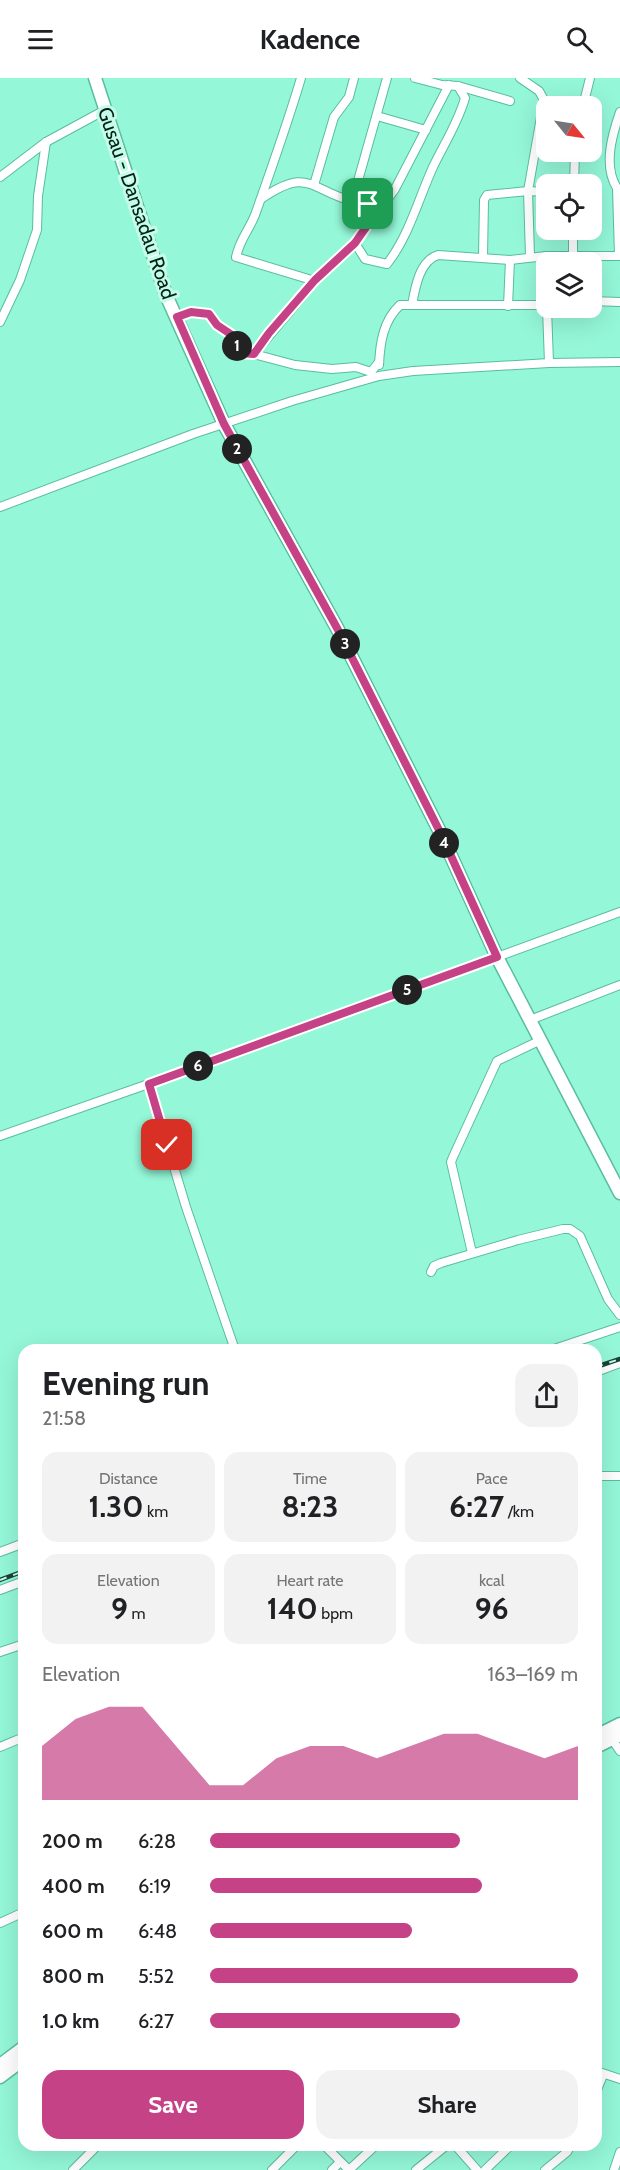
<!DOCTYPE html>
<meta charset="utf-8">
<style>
:root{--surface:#fff;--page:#f2f2f2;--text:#202124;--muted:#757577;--accent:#c54287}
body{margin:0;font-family:Cabin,sans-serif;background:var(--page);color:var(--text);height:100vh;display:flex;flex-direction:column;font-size:22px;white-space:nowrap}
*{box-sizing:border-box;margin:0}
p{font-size:20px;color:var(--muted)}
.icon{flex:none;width:33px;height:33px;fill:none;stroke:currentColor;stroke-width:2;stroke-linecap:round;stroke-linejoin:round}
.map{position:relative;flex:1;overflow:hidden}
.sheet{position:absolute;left:18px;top:1266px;width:584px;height:807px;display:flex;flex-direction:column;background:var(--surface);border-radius:18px;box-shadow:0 6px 24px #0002}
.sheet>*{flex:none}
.needle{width:39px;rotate:120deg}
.fabs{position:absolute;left:536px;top:18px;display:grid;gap:12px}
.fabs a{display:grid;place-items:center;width:66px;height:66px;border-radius:12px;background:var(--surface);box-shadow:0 6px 24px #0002;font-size:30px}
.pin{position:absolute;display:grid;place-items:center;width:51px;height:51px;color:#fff;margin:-26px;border-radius:12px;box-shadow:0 3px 9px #0006}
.km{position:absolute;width:30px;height:30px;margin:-15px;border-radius:50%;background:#222;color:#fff;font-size:16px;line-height:30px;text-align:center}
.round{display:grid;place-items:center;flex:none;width:63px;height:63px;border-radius:18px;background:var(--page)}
.headline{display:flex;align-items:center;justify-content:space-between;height:102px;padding:0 24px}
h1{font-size:33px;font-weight:700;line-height:45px}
.metrics{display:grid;grid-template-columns:repeat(3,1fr);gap:9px;height:102px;padding:6px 24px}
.metrics div{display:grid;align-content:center;border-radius:15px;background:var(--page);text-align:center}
.metrics b{font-size:30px;font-weight:700}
.metrics small{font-size:16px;font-weight:400}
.metrics p{font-size:16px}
.chart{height:168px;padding:12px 24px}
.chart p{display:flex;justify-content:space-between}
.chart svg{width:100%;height:108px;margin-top:6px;fill:var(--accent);opacity:.7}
.primary-button{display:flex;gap:12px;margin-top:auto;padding:12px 24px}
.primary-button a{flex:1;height:69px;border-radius:18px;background:var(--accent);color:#fff;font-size:24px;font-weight:700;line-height:69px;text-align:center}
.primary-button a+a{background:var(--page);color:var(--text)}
ul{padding:0 24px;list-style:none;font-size:20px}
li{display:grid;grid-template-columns:96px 72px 1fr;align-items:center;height:45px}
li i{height:15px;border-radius:8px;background:var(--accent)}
header{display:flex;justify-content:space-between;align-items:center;height:78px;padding:0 24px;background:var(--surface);font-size:27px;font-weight:700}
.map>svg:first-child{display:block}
</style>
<header><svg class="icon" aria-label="menu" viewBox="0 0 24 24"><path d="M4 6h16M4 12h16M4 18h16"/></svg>Kadence<svg class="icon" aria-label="search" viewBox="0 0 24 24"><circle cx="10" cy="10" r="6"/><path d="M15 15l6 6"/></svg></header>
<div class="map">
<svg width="620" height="2092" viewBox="0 0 620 2092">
<rect width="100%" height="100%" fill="#94f7d8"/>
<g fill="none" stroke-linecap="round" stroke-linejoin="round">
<g stroke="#59bda0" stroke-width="10">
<g id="minor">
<path d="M 301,0 C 287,47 271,92 255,137 C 248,154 240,161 236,179 L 315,203"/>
<path d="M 415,0 L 442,7 L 458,8 L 510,23"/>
<path d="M 520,0 L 539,13 L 544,22 L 528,113 L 530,178"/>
<path d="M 583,28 L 590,0"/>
<path d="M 377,38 L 426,52"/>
<path d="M 0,99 L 46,64 L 105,32"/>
<path d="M 574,106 L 575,74"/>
<path d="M 314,107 L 334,39 L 349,19 L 354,0"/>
<path d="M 261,121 C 307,89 308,110 351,123 C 361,126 369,127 378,132"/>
<path d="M 352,124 L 387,0"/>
<path d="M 355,165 L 365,181 L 387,186 C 409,158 418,122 433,89 C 444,66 458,45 465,20 L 458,8"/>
<path d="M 573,177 L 573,152"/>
<path d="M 619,178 L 617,110 C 603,88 612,57 620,34"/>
<path d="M 483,179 L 484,122 L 487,117 L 528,113 L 546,114"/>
<path d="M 591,223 L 620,224"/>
<path d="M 412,227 C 415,211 419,183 438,177 L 510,182 L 546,178 L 620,178"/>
<path d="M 508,228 L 510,182"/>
<path d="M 547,230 L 549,285"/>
<path d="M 177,239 L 191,234 L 209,236 L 217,247 L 233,257 L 240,275 L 254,276 L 295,287 L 332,291 L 356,289 L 371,294 L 379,284"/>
<path d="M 0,244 L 20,202 L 37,152 L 38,118 L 46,64"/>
<path d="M 254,276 L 315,203 L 355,165 L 395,111 L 449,7"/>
<path d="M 379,287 C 380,265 383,243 400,227 L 546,227"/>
<path d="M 0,429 L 193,356 L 292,323 L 379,298 L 413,293 L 549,285 L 620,284"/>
<path d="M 530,942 L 620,907"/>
<path d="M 149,1006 L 186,1129 L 235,1272"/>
<path d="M 0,1058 L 177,996 L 620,834"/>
<path d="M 472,1175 L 451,1084 L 453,1079 L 497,983 L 541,962"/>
<path d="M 431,1194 L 434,1188 L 441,1185 L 518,1162 L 563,1151 L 570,1151 L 580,1158 L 608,1221 L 620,1237"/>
<path d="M 551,1272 L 620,1249"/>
<path d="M 596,1294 L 620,1285"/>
<path d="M 596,1398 L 620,1398"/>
<path d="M 0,1474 L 24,1465"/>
<path d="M 0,1512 L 24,1503"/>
<path d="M 0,1574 L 24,1566"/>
<path d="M 612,1661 L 620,1673"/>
<path d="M 0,1669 L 24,1659"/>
<path d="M 0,1845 L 24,1834"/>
<path d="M 596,1993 L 620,2001"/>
<path d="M 596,2014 L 603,1997"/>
<path d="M 324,2067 L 349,2092"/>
<path d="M 455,2067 L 477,2092"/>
<path d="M 73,2092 L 98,2067"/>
<path d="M 272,2092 L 297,2067"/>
<path d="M 332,2092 L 340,2084"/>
<path d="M 349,2092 L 376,2067"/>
<path d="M 416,2092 L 447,2067"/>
<path d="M 485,2092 L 511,2067"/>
<path d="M 545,2092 L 567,2074 L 571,2067"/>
<path d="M 614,2092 L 620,2074"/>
</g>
</g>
<g stroke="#59bda0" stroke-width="15">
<g id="primary">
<path d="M 95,0 L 166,217 L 224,346 L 337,550 L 441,756 L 497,879 L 620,1115"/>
<path d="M 596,1658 L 620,1646"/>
<path d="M 596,1669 L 620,1657"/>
<path d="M 0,1987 L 24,1969"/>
<path d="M 0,1999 L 24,1981"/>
</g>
</g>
<use href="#minor" stroke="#fff" stroke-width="8"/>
<use href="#primary" stroke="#fff" stroke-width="12"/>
<g stroke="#194337" stroke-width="4.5">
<g id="rail">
<path d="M 596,1289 L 620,1281"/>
<path d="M 0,1502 L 24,1493"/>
</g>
</g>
<use href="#rail" stroke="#c4fce8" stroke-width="2" stroke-dasharray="7" stroke-linecap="butt"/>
</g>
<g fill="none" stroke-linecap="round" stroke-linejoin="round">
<g stroke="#fff" stroke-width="12">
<path id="route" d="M 167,1067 L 149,1006 L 497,879 L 441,756 L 337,550 L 224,346 L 177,239 L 191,234 L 209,236 L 217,247 L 232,257 L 240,275 L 254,276 L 269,255 L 315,202 L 355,165 L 378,132 L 368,126"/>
</g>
<use href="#route" stroke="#c54287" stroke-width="8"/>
</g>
<g text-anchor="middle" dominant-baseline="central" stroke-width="6" stroke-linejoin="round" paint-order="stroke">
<g font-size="20" fill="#022219" stroke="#c4fce8">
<text transform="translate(137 125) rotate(71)">Gusau - Dansadau Road</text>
</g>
</g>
</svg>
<div class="fabs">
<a><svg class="needle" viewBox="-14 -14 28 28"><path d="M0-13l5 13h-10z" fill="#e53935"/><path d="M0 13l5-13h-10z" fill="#757577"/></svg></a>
<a><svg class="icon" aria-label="locate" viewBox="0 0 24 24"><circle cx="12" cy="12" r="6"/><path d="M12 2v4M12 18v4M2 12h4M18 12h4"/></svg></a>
<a><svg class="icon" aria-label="layers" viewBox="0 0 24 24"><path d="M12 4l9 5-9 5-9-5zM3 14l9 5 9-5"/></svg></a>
</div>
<div class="pin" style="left:368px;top:126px;background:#1e9e55"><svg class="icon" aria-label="arrive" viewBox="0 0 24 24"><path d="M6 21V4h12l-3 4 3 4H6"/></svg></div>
<div class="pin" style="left:167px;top:1067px;background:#d93025"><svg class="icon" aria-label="check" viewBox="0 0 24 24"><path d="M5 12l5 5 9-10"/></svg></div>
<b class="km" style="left:237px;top:268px">1</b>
<b class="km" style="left:237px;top:371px">2</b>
<b class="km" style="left:345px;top:566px">3</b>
<b class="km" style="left:444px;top:765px">4</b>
<b class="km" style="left:407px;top:912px">5</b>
<b class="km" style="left:198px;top:988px">6</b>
<section class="sheet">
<div class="headline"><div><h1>Evening run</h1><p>21:58</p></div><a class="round"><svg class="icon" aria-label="share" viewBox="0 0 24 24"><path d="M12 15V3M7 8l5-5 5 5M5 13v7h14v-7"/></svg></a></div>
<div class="metrics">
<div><p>Distance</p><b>1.30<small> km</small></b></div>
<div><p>Time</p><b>8:23</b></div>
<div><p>Pace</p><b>6:27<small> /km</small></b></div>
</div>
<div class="metrics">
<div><p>Elevation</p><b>9<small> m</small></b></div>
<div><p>Heart rate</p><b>140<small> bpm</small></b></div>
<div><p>kcal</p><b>96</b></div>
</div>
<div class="chart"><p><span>Elevation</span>163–169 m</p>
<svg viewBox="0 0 160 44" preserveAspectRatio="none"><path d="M0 44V22L10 11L20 6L30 6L40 22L50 38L60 38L70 27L80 22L90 22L100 27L110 22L120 17L130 17L140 22L150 27L160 22V44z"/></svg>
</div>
<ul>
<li><b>200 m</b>6:28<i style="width:68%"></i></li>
<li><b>400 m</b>6:19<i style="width:74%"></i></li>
<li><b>600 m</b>6:48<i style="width:55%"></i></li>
<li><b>800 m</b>5:52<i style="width:100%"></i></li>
<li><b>1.0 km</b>6:27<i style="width:68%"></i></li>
</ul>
<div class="primary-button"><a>Save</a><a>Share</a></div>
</section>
</div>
